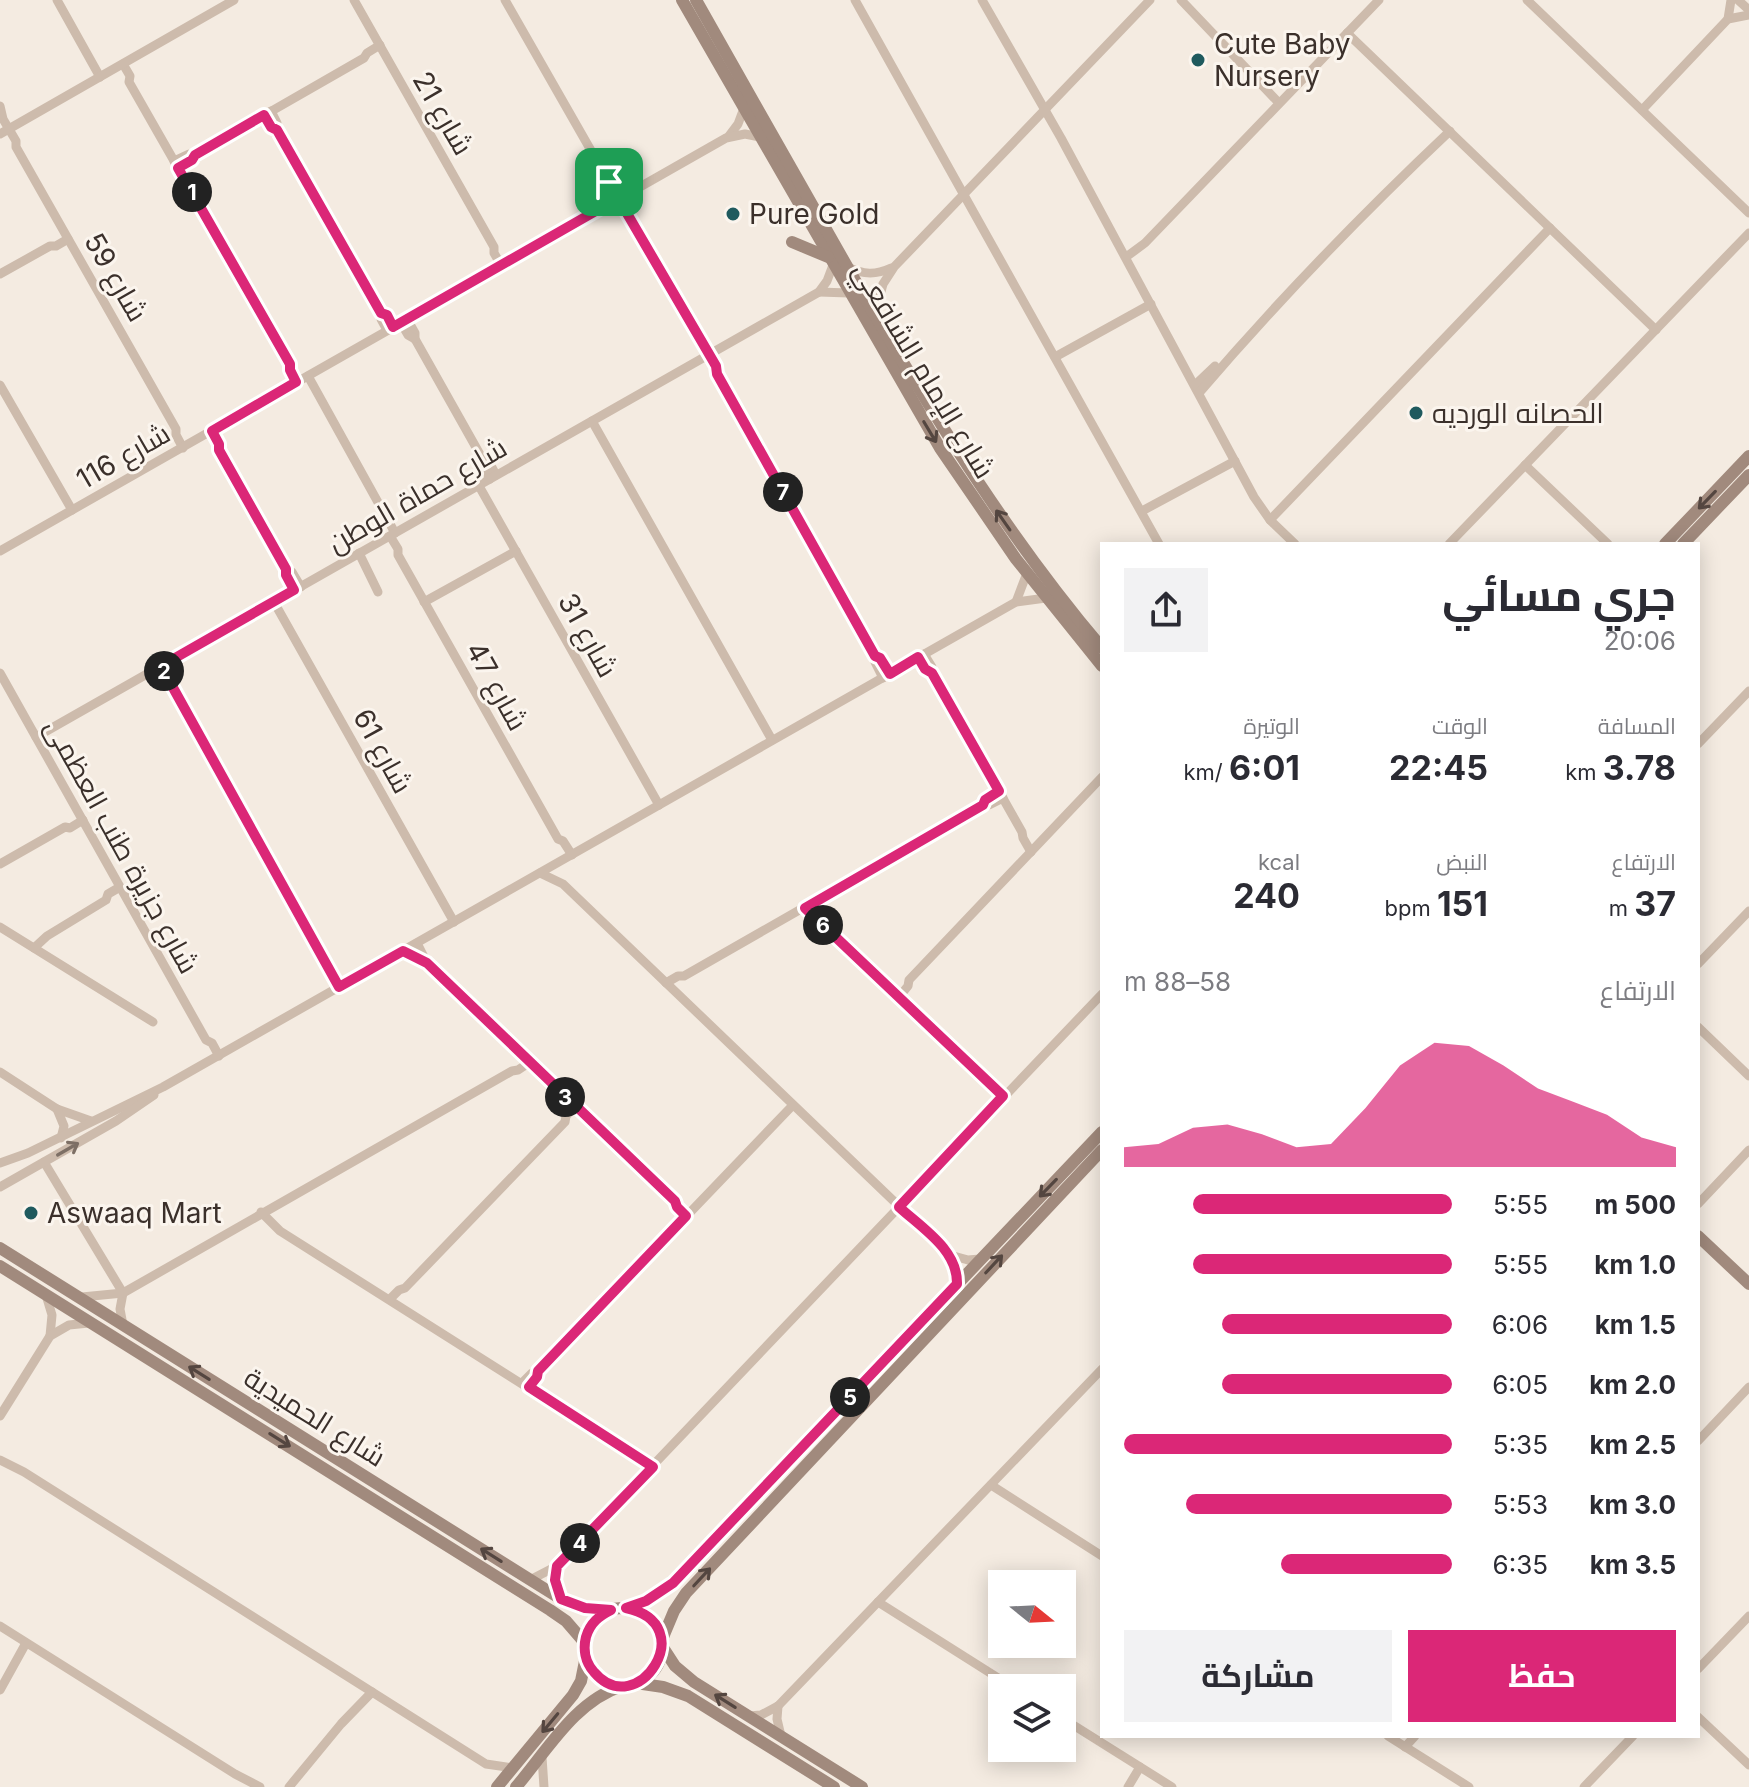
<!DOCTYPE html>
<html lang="ar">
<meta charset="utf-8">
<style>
:root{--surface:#fff;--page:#f2f2f3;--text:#2b2b33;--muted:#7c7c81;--accent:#db2777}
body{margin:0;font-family:Inter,Cairo,sans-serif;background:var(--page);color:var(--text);direction:rtl;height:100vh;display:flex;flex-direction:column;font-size:30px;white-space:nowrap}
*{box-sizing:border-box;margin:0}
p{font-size:26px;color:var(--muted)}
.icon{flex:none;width:44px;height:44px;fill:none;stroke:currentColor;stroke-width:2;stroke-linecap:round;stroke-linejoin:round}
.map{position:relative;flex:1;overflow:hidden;direction:ltr}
.panel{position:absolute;left:1100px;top:542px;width:600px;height:1196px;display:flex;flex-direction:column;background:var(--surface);border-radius:0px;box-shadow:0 4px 20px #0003;direction:rtl}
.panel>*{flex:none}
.needle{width:52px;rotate:108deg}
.buttons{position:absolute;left:988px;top:1570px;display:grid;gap:16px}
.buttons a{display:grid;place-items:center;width:88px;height:88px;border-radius:0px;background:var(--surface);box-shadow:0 4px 20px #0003;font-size:40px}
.pin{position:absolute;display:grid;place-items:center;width:68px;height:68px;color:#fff;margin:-34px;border-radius:16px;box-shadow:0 4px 12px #0006}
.km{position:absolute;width:40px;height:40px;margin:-20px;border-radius:50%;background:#222;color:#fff;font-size:22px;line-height:40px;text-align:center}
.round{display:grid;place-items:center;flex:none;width:84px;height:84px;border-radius:0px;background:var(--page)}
.summary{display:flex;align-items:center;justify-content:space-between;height:136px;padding:0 24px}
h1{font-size:44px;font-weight:700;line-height:60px}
.stats{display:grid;grid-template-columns:repeat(3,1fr);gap:12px;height:136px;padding:8px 24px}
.stats div{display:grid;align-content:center}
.stats b{font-size:34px;font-weight:700}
.stats small{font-size:22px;font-weight:400}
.stats p{font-size:22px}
.chart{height:224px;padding:16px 24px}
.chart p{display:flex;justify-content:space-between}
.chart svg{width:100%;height:144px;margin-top:8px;fill:var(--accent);opacity:.7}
.action{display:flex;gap:16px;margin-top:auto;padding:16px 24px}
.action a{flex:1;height:92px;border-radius:0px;background:var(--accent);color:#fff;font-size:32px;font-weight:700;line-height:92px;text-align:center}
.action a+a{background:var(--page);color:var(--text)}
ul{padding:0 24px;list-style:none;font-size:26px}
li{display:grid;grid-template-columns:128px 96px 1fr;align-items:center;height:60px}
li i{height:20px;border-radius:10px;background:var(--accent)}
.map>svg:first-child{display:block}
</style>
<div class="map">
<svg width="1749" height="1787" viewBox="0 0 1749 1787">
<rect width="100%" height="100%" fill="#f4ebe1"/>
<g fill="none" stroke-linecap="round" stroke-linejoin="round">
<g stroke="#cdbbac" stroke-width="9">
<path d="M 57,0 L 100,77"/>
<path d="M 354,0 L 494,247 L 494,253 L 501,265"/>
<path d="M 505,0 L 609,182 L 608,188 L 615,200"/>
<path d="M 855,0 L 1159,544"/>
<path d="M 982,0 L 1061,138 L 1254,497 L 1270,520 L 1295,544"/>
<path d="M 1181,0 L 1279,103"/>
<path d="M 1527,0 L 1749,213"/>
<path d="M 1738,0 L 1749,10"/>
<path d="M 1728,19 L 1731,0"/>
<path d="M 1347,33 L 1656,330"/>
<path d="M 123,64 L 130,76 L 129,82 L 290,364 L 290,370 L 296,382"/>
<path d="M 0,106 L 3,119 L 16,141 L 16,147 L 176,429 L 176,435 L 183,448"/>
<path d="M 1642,110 L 1728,19 L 1749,15"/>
<path d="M 271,111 L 277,123 L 277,130 L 381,313 L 381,319 L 387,330"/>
<path d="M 0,134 L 234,0"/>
<path d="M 729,136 L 738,124 L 744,108"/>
<path d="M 174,161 L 189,154 L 195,155"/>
<path d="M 178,168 L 192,160 L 195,155 L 364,58 L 367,53 L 380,45"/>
<path d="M 618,198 L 708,355"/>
<path d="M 1126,257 L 1145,243 L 1379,0"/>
<path d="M 848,267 C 863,275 876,275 891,268"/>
<path d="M 0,274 L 50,246 L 56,246 L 68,239"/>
<path d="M 819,292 L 849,293"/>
<path d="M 875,314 L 883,284 L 894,267 L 1150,0"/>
<path d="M 407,319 L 415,333 L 415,339 L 482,458 L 482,464 L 490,479"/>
<path d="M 401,323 L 408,335 L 415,339"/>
<path d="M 710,354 L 717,368 L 717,374 L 875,656 L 875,662 L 883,678"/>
<path d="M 1055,357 L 1151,304"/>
<path d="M 308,376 L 395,533"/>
<path d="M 0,385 L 72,510"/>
<path d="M 1195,385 L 1215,366"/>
<path d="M 1199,393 C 1277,302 1362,214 1450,131"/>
<path d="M 592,421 L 772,740"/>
<path d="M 212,431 L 219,444 L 219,450 L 286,569 L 286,575 L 294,590"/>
<path d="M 482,458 L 489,462 L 496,475"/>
<path d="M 1525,465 L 1608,544"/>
<path d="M 479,486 L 659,805"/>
<path d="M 1142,511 L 1235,461"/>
<path d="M 1270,520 L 1550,228"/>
<path d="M 390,536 L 398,549 L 398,555 L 558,839 L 563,841 L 572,855"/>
<path d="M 1449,544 L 1749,233"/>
<path d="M 0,551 L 726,138 L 745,134 L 760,137"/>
<path d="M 359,553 L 378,592"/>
<path d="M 286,569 L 292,572 L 301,587"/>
<path d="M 274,602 L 454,922"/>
<path d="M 424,602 L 516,551"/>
<path d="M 1016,602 L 1027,573"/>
<path d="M 924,654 L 932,667 L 932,673 L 1022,832 L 1023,838 L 1031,852"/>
<path d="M 875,656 L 880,658 L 890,674"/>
<path d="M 161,666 L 339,987"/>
<path d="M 0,673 L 206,1040 L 212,1043 L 219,1056"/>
<path d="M 36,737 L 819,292 L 827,281 L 833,265"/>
<path d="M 1698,744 L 1749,691"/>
<path d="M 0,864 L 65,827 L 70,828 L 83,820"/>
<path d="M 540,873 L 563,884 L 950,1255 L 957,1272 L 957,1284"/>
<path d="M 805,908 L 1003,1096"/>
<path d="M 0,927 L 153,1022"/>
<path d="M 417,943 L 427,963"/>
<path d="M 34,948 L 47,936 L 106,900 L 108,894 L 120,887"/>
<path d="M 403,951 L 427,963 L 675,1201 L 677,1207 L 686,1216"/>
<path d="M 1698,964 L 1749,911"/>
<path d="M 666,983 L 678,976 L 684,976 L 983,805 L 989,805 L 1003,798"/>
<path d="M 899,997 L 908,986 L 909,980 L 1102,777"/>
<path d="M 1698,1027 L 1749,1076"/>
<path d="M 0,1072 L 57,1109 L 91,1121"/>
<path d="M 57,1109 L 64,1126 L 61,1138"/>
<path d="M 44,1162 L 123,1293 L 120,1309 L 123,1325"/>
<path d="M 0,1163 L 28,1153 L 163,1087 L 1016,602 L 1046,598"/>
<path d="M 0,1187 L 116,1121 L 154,1095"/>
<path d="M 1698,1204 L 1749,1150"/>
<path d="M 261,1212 L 280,1231 L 653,1467"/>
<path d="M 950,1255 L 968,1260 L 980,1259"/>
<path d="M 46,1295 L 52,1315 L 50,1336"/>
<path d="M 82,1297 L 123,1293 L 512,1071 L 518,1070 L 530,1062"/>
<path d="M 390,1299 L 399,1290 L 405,1288 L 565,1122 L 566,1116 L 575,1106"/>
<path d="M 522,1383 L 532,1373 L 538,1371 L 793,1105"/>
<path d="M 0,1416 L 50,1336 L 69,1325 L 89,1323"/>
<path d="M 1698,1441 L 1749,1387"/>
<path d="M 0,1460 L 24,1472 L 486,1764 L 513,1768"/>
<path d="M 991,1485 L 1102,1556"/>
<path d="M 557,1566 L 555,1580 L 561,1599"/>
<path d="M 530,1580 L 557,1566 L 1102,994"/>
<path d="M 878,1602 L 1014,1688"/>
<path d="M 0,1626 L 235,1774 L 260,1787"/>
<path d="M 1698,1669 L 1749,1616"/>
<path d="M 0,1690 L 26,1643"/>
<path d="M 778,1706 L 777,1719 L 781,1736"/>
<path d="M 749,1716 L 761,1715 L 778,1706 L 1102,1369"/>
<path d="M 1698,1717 L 1749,1765"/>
<path d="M 1062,1718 L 1172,1787"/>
<path d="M 1388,1736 L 1469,1787"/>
<path d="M 1405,1747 L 1415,1736"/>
<path d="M 542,1757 L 544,1787"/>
<path d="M 289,1787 L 341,1724 L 372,1692"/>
<path d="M 1128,1787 L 1140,1767"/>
<path d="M 1584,1787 L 1633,1736"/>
</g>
<g stroke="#a18a7d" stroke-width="12">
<path d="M 682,0 L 940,448 L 1016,559 L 1102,666"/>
<path d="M 696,0 C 755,104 813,208 873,312 C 942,429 1013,543 1102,648"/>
<path d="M 792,242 L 828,257"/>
<path d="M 1665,544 L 1749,456"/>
<path d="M 1683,544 L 1749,475"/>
<path d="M 1698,1236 L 1749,1284"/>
<path d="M 0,1248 L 561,1599 L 585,1608 L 611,1610"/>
<path d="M 0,1266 L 550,1610 L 566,1621 L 585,1643"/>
<path d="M 626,1608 L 646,1601 L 673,1583 L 1102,1132"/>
<circle cx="623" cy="1647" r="39"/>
<path d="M 661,1642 L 674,1611 L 686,1593 L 1102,1150"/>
<path d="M 662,1646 L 675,1666 L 694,1682 L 862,1787"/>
<path d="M 636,1683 L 663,1687 L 688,1696 L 834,1787"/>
<path d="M 497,1787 L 573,1695 L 581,1681 L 586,1656"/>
<path d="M 516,1787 C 547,1751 575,1701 622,1686"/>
</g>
</g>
<defs><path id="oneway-shaft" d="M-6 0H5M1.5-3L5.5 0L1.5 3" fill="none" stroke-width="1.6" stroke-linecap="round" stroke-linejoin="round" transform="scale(2)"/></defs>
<g stroke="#544640">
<use href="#oneway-shaft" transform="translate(930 432) rotate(59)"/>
<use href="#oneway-shaft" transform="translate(1707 500) rotate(134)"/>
<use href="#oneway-shaft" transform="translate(1003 520) rotate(-125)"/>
<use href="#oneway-shaft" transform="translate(1048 1188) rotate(134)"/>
<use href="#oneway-shaft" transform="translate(994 1264) rotate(-47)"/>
<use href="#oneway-shaft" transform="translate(199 1373) rotate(-148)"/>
<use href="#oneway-shaft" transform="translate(280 1440) rotate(32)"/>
<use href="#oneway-shaft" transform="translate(491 1555) rotate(-148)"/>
<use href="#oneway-shaft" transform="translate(702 1577) rotate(-47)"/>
<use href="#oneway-shaft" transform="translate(725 1701) rotate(-148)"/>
<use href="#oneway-shaft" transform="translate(550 1723) rotate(130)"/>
</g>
<use stroke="#7d6f65" href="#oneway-shaft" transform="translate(68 1149) rotate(-30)"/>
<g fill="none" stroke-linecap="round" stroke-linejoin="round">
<g stroke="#fff" stroke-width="16">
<path id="route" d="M 264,115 L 271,127 L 277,130 L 381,313 L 387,315 L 393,327 L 615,200 L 608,188 L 609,182 L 614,184 L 621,196 L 618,198 L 716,366 L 717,374 L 875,656 L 880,658 L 890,674 L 918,657 L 925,669 L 932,673 L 999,791 L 985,800 L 983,805 L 805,908 L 1003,1096 L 899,1207 C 922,1228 958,1250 957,1284 L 673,1583 L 646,1601 L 626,1608 C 703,1624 637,1723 594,1672 C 585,1662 583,1649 586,1637 C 590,1623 599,1616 611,1610 L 585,1608 L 561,1599 L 555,1580 L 557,1566 L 653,1467 L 529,1387 L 537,1377 L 538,1371 L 686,1216 L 677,1207 L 675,1201 L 427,963 L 403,951 L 339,987 L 161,666 L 294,590 L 286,575 L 286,569 L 219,450 L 219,444 L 212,431 L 296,382 L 290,370 L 290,364 L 178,168 L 192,160 L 195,155 Z"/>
</g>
<use href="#route" stroke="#db2777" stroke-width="10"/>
</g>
<g fill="#1f5a5e" stroke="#fbf5ee" stroke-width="3">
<circle cx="1198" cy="60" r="8"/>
<circle cx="733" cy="214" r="8"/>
<circle cx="1416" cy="413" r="8"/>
<circle cx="31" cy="1213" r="8"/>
</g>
<g text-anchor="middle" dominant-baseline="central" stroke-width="6" stroke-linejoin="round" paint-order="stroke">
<g font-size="28" fill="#3b302b" stroke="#fbf5ee" text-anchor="start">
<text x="1214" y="44">Cute Baby<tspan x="1214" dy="32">Nursery</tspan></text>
<text x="749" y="214">Pure Gold</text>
<text x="1432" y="413">الحصانه الورديه</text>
<text x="47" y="1213">Aswaaq Mart</text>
</g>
<g font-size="28" fill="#3b302b" stroke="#fbf5ee">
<text transform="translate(443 113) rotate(60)">شارع 21</text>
<text transform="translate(116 277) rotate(60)">شارع 59</text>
<text transform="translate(924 370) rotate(59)">شارع الإمام الشافعي</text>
<text transform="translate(123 456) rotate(-30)">شارع 116</text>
<text transform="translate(417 495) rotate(-30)">شارع حماة الوطن</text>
<text transform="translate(588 635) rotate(61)">شارع 31</text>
<text transform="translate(497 686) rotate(61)">شارع 47</text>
<text transform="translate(383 751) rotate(61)">شارع 61</text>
<text transform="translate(122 846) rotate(61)">شارع جزيرة طنب العظمى</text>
<text transform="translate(315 1417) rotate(32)">شارع الحميدية</text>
</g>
</g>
</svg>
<div class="buttons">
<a><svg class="needle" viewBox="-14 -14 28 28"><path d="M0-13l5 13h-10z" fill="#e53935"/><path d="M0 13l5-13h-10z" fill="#7c7c81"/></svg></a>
<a><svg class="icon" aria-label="layers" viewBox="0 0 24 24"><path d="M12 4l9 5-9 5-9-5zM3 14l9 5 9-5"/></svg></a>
</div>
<div class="pin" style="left:609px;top:182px;background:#1e9e55"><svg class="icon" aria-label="arrive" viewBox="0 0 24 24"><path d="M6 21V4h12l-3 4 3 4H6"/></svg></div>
<b class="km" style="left:192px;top:192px">1</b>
<b class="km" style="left:164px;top:671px">2</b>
<b class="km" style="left:565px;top:1097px">3</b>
<b class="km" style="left:580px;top:1543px">4</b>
<b class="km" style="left:850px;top:1397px">5</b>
<b class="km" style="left:823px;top:925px">6</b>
<b class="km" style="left:783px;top:492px">7</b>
<section class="panel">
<div class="summary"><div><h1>جري مسائي</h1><p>20:06</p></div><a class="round"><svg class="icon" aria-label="share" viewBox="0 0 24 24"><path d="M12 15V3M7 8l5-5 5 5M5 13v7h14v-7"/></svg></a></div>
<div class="stats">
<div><p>المسافة</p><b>3.78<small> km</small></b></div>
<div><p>الوقت</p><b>22:45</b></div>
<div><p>الوتيرة</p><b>6:01<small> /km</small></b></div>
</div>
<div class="stats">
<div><p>الارتفاع</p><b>37<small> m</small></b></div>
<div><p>النبض</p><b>151<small> bpm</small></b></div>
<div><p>kcal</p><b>240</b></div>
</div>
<div class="chart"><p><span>الارتفاع</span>58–88 m</p>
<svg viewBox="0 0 160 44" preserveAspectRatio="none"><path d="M0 44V38L10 37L20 32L30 31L40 34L50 38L60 37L70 26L80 13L90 6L100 7L110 13L120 20L130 24L140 28L150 35L160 38V44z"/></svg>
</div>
<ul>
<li><b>500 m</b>5:55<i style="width:79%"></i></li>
<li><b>1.0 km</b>5:55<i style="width:79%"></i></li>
<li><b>1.5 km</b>6:06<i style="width:70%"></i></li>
<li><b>2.0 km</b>6:05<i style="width:70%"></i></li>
<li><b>2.5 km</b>5:35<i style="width:100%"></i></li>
<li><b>3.0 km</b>5:53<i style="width:81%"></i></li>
<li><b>3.5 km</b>6:35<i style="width:52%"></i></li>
</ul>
<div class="action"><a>حفظ</a><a>مشاركة</a></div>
</section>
</div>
